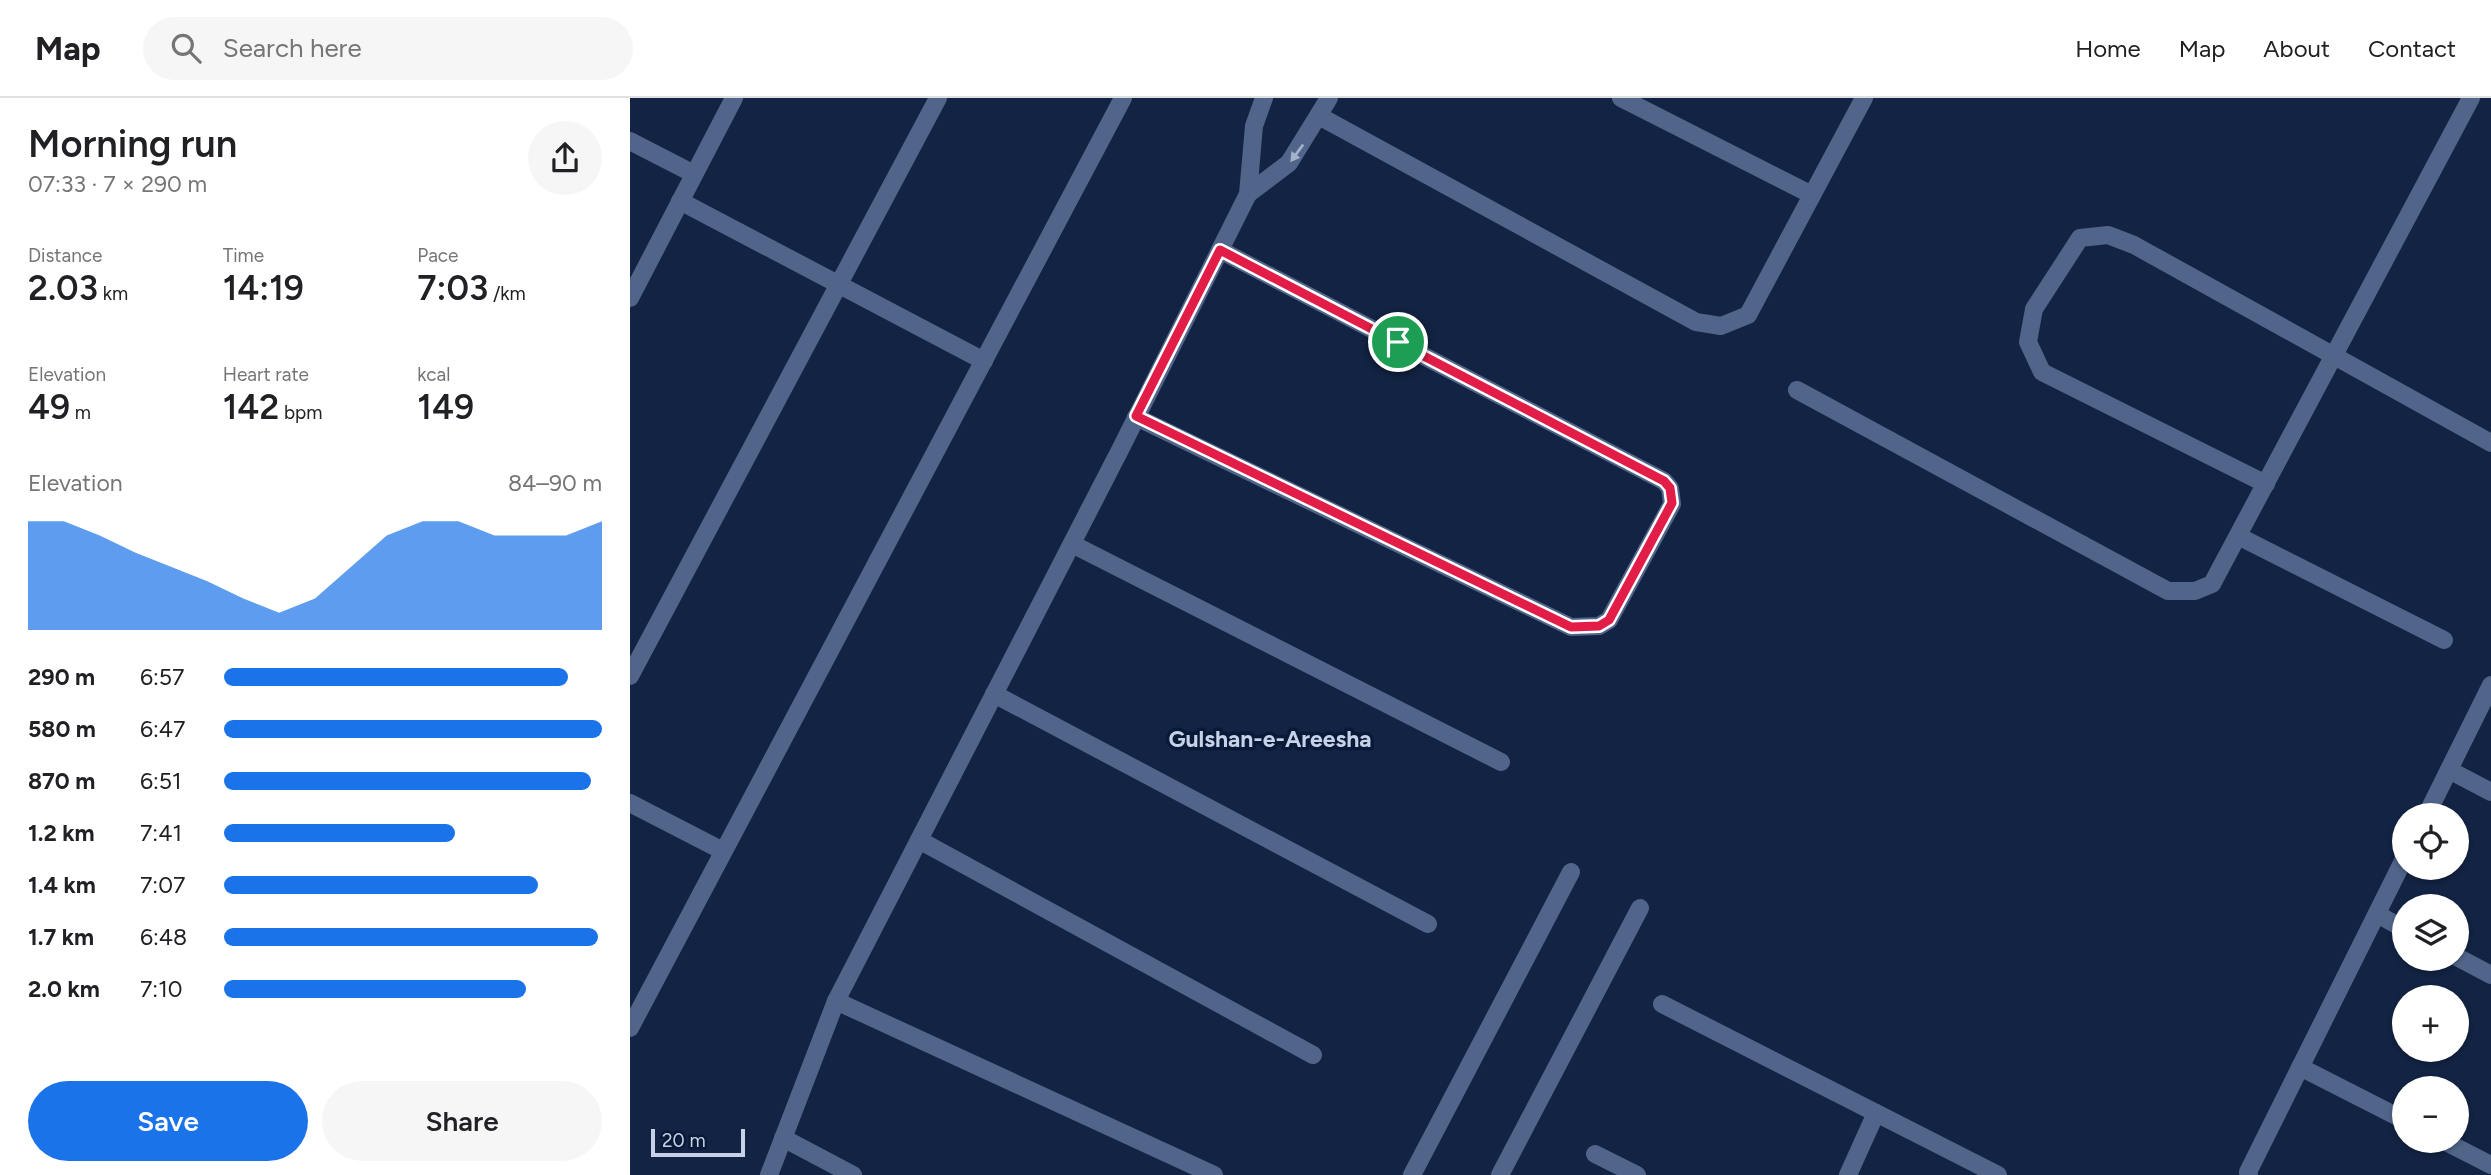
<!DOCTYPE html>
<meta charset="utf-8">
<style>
:root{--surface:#fff;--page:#f6f6f6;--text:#202124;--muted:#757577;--line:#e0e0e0;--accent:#1a73e8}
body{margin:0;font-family:Figtree,sans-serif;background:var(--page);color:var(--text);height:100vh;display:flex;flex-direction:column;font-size:26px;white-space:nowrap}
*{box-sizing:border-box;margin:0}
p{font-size:23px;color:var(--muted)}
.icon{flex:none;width:38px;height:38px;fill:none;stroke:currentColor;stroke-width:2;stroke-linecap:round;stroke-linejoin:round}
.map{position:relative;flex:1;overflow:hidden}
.details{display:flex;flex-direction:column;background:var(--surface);width:630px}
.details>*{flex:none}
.fabs{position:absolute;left:1762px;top:705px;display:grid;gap:14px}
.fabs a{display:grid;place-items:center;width:77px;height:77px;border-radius:50%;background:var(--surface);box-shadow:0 2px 5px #0004;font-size:35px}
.scale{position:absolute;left:21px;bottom:18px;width:94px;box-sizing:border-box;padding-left:7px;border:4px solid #c6d2e7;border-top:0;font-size:19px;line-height:24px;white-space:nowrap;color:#c6d2e7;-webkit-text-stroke:5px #091938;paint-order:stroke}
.pin{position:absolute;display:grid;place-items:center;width:60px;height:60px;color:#fff;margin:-30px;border:4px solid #fff;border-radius:50%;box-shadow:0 2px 7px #0007}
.round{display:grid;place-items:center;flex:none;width:74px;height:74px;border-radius:37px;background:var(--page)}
.head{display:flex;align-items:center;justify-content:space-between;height:119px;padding:0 28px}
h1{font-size:38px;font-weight:600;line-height:52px}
.figures{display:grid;grid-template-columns:repeat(3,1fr);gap:10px;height:119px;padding:7px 28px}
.figures div{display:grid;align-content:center}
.figures b{font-size:35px;font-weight:600}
.figures small{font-size:19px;font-weight:400}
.figures p{font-size:19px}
.chart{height:196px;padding:14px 28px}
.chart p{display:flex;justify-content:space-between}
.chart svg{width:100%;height:126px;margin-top:7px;fill:var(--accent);opacity:.7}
.cta{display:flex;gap:14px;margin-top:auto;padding:14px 28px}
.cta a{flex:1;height:80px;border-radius:42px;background:var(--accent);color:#fff;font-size:28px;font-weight:600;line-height:80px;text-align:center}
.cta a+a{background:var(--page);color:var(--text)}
ul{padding:0 28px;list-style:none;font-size:23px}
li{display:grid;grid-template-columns:112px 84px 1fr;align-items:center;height:52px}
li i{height:18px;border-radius:9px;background:var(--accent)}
header{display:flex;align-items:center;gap:42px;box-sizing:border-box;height:98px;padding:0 35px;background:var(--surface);border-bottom:2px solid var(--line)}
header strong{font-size:33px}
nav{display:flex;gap:38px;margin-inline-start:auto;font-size:24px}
.search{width:490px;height:63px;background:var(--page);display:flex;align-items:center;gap:18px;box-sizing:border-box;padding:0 24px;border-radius:38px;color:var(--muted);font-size:26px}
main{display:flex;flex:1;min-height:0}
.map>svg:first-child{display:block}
</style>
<header>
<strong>Map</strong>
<div class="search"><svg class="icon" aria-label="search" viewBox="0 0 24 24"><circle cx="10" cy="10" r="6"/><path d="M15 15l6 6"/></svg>Search here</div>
<nav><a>Home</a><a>Map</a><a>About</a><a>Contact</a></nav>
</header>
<main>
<section class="details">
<div class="head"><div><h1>Morning run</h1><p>07:33 · 7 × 290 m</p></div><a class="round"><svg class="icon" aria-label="share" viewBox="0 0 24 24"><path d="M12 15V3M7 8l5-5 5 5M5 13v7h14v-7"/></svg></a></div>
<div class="figures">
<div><p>Distance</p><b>2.03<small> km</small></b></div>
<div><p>Time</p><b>14:19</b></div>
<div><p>Pace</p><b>7:03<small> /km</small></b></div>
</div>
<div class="figures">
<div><p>Elevation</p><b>49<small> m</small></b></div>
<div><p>Heart rate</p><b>142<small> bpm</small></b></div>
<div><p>kcal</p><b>149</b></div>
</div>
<div class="chart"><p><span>Elevation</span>84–90 m</p>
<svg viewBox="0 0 160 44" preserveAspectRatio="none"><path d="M0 44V6L10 6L20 11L30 17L40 22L50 27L60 33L70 38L80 33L90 22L100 11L110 6L120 6L130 11L140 11L150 11L160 6V44z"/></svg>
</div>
<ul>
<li><b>290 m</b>6:57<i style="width:91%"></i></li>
<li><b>580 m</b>6:47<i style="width:100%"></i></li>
<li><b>870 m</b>6:51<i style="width:97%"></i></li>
<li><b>1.2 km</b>7:41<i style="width:61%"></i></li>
<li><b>1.4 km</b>7:07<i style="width:83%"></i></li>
<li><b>1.7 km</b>6:48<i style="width:99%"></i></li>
<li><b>2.0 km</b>7:10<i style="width:80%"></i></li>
</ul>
<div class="cta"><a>Save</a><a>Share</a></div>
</section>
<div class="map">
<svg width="1861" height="1077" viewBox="0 0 1861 1077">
<rect width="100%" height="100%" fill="#122343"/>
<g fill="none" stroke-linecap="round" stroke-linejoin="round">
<g stroke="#506589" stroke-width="18">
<path d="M 991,0 L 1182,97"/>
<path d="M 689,18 L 1066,224 L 1091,228 L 1118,217 L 1234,0"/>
<path d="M 0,43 L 64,76"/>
<path d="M 618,96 L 659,65 L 699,0"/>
<path d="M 50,103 L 354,263"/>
<path d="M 0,200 L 104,0"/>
<path d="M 1167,292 L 1538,493 L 1565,493 L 1582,486 L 1841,0"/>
<path d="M 506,319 L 941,529 L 969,528 L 979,522 L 1042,406 L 1040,390 L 1034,383 L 590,152"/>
<path d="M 1636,386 L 1412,274 L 1398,244 L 1404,211 L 1450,140 L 1478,137 L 1504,147 L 1861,345"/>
<path d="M 1608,438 L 1814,542"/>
<path d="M 442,446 L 871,664"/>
<path d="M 0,578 L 308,0"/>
<path d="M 364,596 L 798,826"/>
<path d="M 1819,672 L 1861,694"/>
<path d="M 0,705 L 93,753"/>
<path d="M 1796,718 L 1861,587"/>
<path d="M 289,742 L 683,957"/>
<path d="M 1747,816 L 1774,831"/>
<path d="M 1827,859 L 1861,877"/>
<path d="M 206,903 L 584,1077"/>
<path d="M 1032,906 L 1368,1077"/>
<path d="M 0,930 L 493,0"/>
<path d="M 1670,969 L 1774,1022"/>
<path d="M 153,1040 L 223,1077"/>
<path d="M 1814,1043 L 1861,1067"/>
<path d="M 965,1056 L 1007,1077"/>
<path d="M 139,1077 L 206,903 L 490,352 L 618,96 L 624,28 L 634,0"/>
<path d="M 782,1077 L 941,774"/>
<path d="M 870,1077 L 1010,810"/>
<path d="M 1218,1077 L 1246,1015"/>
<path d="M 1619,1077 L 1618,1074 L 1774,761"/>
</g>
</g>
<defs><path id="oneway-solid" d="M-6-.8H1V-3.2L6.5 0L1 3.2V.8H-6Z" transform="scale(1.75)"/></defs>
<use fill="#a3b1cb" href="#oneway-solid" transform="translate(667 55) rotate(126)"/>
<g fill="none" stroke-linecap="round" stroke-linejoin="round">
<g stroke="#fff" stroke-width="14">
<path id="route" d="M 590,152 L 1034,383 L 1040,390 L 1042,405 L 979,522 L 969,528 L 941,529 L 506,318 Z"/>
</g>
<use href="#route" stroke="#e11d48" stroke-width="9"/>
</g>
<g text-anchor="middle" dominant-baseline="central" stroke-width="7" stroke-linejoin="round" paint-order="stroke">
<g font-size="23" font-weight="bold" fill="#c6d2e7" stroke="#091938">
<text x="640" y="641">Gulshan-e-Areesha</text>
</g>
</g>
</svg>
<div class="fabs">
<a><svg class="icon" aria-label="locate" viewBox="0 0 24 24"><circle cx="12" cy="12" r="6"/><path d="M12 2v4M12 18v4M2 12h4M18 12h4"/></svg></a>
<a><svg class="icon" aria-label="layers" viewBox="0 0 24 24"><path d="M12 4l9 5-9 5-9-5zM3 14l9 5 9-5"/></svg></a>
<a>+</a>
<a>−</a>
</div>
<div class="scale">20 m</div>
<div class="pin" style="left:768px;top:244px;background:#1e9e55"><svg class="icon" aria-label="arrive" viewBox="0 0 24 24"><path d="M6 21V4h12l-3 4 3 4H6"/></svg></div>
</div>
</main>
